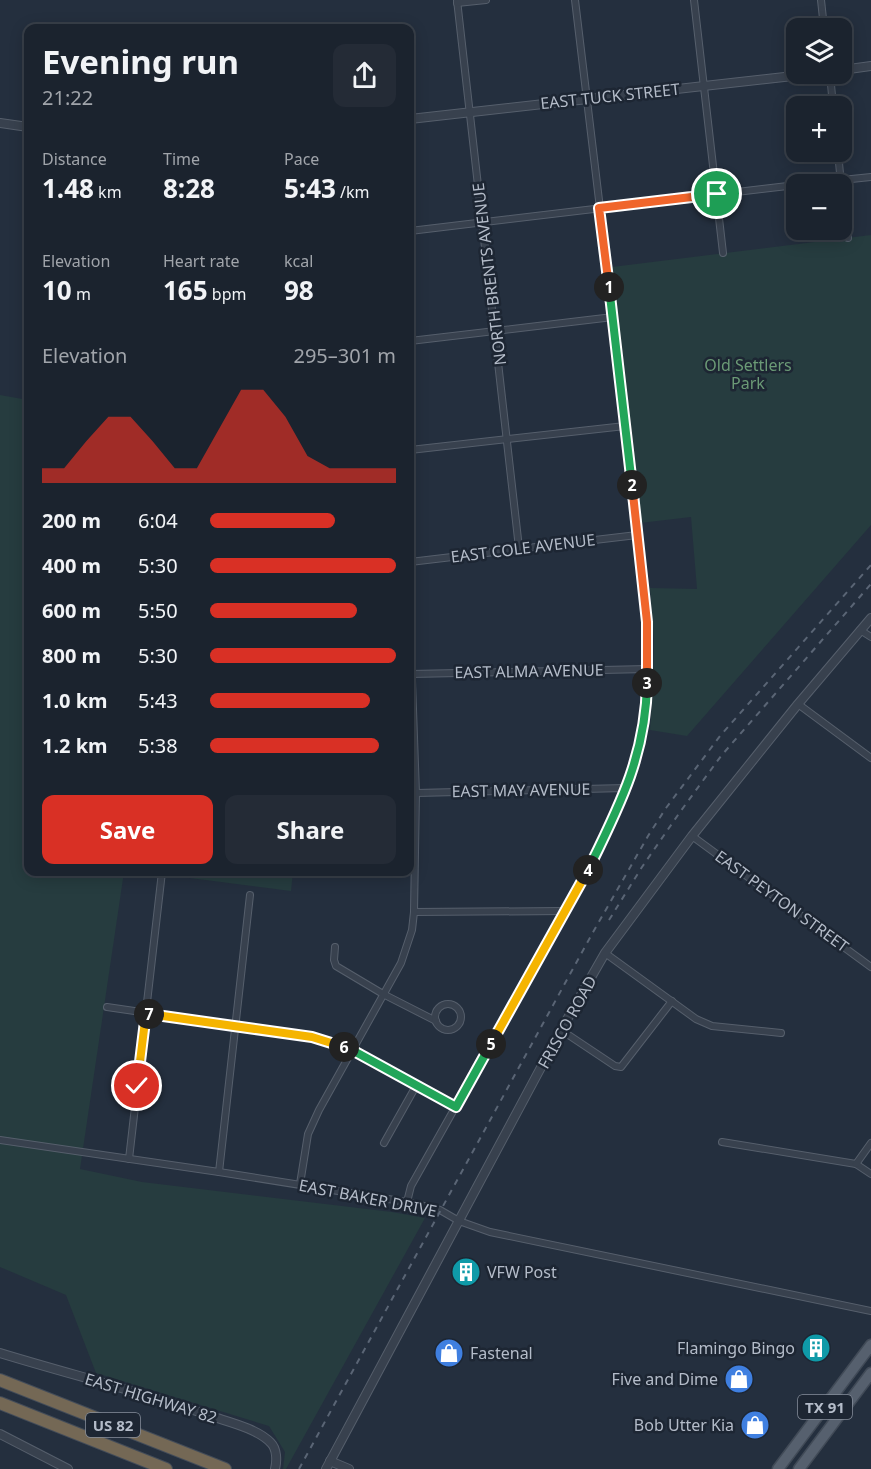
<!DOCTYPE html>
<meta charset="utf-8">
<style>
:root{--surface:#1b232e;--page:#242b36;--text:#f1f3f6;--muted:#a0a4aa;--line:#39404a;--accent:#d93025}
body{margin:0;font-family:"Noto Sans",sans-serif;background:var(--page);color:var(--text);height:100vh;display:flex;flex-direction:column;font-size:22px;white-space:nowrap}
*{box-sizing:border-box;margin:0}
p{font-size:20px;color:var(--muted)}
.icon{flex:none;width:33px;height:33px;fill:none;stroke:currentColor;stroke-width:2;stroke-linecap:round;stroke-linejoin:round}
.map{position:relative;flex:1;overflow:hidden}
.drawer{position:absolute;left:24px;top:24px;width:390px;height:852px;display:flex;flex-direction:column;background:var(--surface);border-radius:12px;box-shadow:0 3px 15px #0003,0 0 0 2px var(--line)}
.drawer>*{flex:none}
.controls{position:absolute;left:786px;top:18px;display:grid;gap:12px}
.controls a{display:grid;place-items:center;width:66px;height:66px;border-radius:12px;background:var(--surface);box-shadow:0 3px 15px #0003,0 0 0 2px var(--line);font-size:30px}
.pin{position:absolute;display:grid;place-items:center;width:51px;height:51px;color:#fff;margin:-26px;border:3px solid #fff;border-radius:50%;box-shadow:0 2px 6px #0007}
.km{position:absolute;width:30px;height:30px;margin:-15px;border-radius:50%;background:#222;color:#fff;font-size:16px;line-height:30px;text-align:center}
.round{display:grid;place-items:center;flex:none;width:63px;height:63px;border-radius:12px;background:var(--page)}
.headline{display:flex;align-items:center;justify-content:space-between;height:102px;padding:0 18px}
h1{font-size:33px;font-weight:700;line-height:45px}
.stats{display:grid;grid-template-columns:repeat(3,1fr);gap:9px;height:102px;padding:6px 18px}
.stats div{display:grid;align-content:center}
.stats b{font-size:26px;font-weight:700}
.stats small{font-size:16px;font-weight:400}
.stats p{font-size:16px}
.chart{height:168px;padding:12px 18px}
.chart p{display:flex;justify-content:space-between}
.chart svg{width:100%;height:108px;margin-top:6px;fill:var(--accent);opacity:.7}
.cta{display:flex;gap:12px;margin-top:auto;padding:12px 18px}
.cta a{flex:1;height:69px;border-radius:12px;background:var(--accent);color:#fff;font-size:24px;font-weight:700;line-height:69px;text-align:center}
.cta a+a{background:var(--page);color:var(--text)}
ul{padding:0 18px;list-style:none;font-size:20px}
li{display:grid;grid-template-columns:96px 72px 1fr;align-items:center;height:45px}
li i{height:15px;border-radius:8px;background:var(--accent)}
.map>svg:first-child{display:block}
</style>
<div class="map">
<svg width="871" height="1469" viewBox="0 0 871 1469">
<rect width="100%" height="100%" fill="#242f3e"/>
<g fill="#263c3f">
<path d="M 871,235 L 871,525 L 687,736 L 650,730 L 653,688 L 654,640 L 650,588 L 697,589 L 691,517 L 640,523 L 612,267 Z"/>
<path d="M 0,395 L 28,400 L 28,872 L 124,872 L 80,1169 L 142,1182 L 392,1212 L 425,1218 L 286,1469 L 283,1469 L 285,1452 L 269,1426 L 96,1373 L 66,1295 L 0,1267 Z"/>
<path d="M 143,872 L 293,872 L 291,891 Z"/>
</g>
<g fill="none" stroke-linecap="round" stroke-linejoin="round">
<g stroke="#565f6c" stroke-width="8">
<g id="minor">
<path d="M 457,0 L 519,548"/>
<path d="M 694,0 L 723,253"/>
<path d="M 821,0 L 824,28"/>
<path d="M 457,3 L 486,0"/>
<path d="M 830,74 L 833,106"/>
<path d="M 838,152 L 841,184"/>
<path d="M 803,184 L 871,177"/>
<path d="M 842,188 L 848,238"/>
<path d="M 410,231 L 796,185"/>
<path d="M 410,341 L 613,317"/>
<path d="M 410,450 L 625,426"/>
<path d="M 410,562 L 637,535"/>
<path d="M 860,630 L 871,637"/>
<path d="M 410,674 L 648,669"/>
<path d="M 798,704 L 871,758"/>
<path d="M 416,793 L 626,788"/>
<path d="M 692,836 L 871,967"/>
<path d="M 414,912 L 565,911"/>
<path d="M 335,947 L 334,960 L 336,966 L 383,994 L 436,1021"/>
<path d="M 605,953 L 696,1019 L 712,1026 L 781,1033"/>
<circle cx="448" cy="1017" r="13"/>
<path d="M 107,1007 L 312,1037 L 352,1050 L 456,1107"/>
<path d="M 561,1030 L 615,1066 L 621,1067 L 672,1001"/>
<path d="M 0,1140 L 219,1172 L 407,1202 L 440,1210 L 459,1221 L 490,1232 L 871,1311"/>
<path d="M 722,1142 L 856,1164 L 871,1174"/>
<path d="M 384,1143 L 416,1086"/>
<path d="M 129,1159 L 162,872"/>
<path d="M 856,1164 L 871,1143"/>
<path d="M 219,1172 L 250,895"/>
<path d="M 300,1184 L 308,1134 L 319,1110 L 401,963 L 412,930 L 414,912 L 416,793 L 410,625"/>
<path d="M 407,1202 L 411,1186 L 584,878 L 626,788 L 635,763 L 643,732 L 647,702 L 648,646 L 647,622 L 613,317 L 575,0"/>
</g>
</g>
<g stroke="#565f6c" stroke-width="10">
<g id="tertiary">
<path d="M 842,70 L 871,66"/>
<path d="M 410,119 L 811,74"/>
<path d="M 0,123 L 28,127"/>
<path d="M 0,1353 C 72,1375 146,1393 217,1418 C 233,1423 259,1430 271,1443 C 277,1449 277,1461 275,1469"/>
<path d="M 0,1434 L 68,1469"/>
<path d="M 330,1461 L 349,1469"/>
<path d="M 326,1469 L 561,1030 L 605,953 L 692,836 L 798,704 L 871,618"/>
</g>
</g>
<g stroke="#414a57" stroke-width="13">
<g id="primary">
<path d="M 778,1469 L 871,1345"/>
<path d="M 799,1469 L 871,1373"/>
</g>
</g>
<g stroke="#434c59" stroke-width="14">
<g id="motorway">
<path d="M 0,1380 L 225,1469"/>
<path d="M 0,1403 L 166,1469"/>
</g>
</g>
<use href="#minor" stroke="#38414e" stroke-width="6"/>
<use href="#tertiary" stroke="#38414e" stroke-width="8"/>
<use href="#primary" stroke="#56606e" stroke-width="10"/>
<use href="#motorway" stroke="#746855" stroke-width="12"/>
<g stroke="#5a6575" stroke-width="2" stroke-dasharray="6 6" stroke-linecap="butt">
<path d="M 609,920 L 642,867 L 680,812 L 721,756 L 871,584"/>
<path d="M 299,1469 L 592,934 L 648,836 L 666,808 L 720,736 L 871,565"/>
</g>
</g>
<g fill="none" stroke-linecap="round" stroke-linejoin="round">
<g stroke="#fff" stroke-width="12">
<path id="split-1" d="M 609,287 L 599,208 L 717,194"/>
</g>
<g stroke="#fff" stroke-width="12">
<path id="split-2" d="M 609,287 L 632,485"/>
</g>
<g stroke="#fff" stroke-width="12">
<path id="split-3" d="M 632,485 L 647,622 L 647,683"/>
</g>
<g stroke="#fff" stroke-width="12">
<path id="split-4" d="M 588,870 C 619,807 646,755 647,683"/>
</g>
<g stroke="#fff" stroke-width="12">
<path id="split-5" d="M 491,1044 L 588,870"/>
</g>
<g stroke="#fff" stroke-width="12">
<path id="split-6" d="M 344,1047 L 352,1050 L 456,1107 L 491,1044"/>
</g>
<g stroke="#fff" stroke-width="12">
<path id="split-7" d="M 149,1014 L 312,1037 L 344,1047"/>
</g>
<g stroke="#fff" stroke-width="12">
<path id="split-8" d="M 137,1086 L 146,1013 L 149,1014"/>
</g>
<use href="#split-1" stroke="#f0652b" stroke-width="8"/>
<use href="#split-2" stroke="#22a559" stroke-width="8"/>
<use href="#split-3" stroke="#f0652b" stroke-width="8"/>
<use href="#split-4" stroke="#22a559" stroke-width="8"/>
<use href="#split-5" stroke="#f5b400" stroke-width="8"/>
<use href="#split-6" stroke="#22a559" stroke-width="8"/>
<use href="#split-7" stroke="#f5b400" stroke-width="8"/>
<use href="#split-8" stroke="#f5b400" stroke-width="8"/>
</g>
<defs>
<g id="building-disc" transform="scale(1.5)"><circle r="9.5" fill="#0f9aa8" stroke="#1d2633"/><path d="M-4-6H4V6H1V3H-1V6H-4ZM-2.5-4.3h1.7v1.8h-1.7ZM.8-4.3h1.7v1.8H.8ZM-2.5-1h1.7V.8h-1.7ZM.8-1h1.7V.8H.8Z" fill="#fff"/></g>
<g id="shop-disc" transform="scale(1.5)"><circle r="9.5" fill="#3f7fe0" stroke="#1d2633"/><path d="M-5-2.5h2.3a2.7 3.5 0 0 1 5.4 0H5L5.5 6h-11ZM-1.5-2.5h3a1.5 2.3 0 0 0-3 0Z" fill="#fff"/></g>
</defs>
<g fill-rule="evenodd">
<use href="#building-disc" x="466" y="1272"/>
<use href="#building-disc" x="816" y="1348"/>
<use href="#shop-disc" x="449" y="1353"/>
<use href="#shop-disc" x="739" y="1379"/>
<use href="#shop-disc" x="755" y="1425"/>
</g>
<g text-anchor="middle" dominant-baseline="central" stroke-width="5" stroke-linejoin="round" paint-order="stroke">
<g fill="#1d2633" stroke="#878f9c" stroke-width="1.5">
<rect x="798" y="1395" width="54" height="24" rx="4.5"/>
<rect x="86" y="1413" width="54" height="24" rx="4.5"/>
</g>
<g font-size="15" font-weight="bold" fill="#b4bcc9">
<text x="825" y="1407">TX 91</text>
<text x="113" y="1425">US 82</text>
</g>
<g font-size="16" fill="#b4bcc9" stroke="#1d2633">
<text transform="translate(610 96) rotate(-6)">EAST TUCK STREET</text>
<text transform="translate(489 274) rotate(-97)">NORTH BRENTS AVENUE</text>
<text transform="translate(523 548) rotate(-7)">EAST COLE AVENUE</text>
<text transform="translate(529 671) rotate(-1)">EAST ALMA AVENUE</text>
<text transform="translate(521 790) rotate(-1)">EAST MAY AVENUE</text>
<text transform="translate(782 901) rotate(36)">EAST PEYTON STREET</text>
<text transform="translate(567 1022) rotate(-61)">FRISCO ROAD</text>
<text transform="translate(368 1198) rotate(11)">EAST BAKER DRIVE</text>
<text transform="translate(151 1398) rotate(17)">EAST HIGHWAY 82</text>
</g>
<g font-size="16" fill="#6b9a76" stroke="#1d2633">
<text x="748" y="365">Old Settlers<tspan x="748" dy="18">Park</tspan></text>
</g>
<g font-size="16" fill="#b4bcc9" stroke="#1d2633" text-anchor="end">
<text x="487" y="1272" text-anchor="start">VFW Post</text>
<text x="795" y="1348">Flamingo Bingo</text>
<text x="470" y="1353" text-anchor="start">Fastenal</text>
<text x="718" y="1379">Five and Dime</text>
<text x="734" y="1425">Bob Utter Kia</text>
</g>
</g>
</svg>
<div class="controls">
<a><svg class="icon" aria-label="layers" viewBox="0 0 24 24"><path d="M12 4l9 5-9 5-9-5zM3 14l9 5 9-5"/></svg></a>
<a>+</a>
<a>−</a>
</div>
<div class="pin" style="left:717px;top:194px;background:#1e9e55"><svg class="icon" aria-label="arrive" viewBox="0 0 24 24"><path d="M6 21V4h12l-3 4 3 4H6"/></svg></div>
<div class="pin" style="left:137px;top:1086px;background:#d93025"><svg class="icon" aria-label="check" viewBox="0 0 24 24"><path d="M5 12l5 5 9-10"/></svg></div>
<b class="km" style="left:609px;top:287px">1</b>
<b class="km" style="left:632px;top:485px">2</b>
<b class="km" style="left:647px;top:683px">3</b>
<b class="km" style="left:588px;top:870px">4</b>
<b class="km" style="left:491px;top:1044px">5</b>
<b class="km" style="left:344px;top:1047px">6</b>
<b class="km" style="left:149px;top:1014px">7</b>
<section class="drawer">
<div class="headline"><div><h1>Evening run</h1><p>21:22</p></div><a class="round"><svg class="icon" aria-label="share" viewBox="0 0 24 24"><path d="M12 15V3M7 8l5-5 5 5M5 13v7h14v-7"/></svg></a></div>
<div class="stats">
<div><p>Distance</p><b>1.48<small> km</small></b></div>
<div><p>Time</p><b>8:28</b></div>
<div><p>Pace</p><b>5:43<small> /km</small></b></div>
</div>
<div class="stats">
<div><p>Elevation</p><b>10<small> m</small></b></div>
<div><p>Heart rate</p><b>165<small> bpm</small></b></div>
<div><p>kcal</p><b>98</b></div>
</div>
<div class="chart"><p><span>Elevation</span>295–301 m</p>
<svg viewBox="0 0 160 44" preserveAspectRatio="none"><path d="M0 44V38L10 38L20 27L30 17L40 17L50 27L60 38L70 38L80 22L90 6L100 6L110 17L120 33L130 38L140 38L150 38L160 38V44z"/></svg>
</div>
<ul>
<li><b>200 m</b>6:04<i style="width:67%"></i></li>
<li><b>400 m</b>5:30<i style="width:100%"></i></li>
<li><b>600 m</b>5:50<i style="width:79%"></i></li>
<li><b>800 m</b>5:30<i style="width:100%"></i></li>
<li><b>1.0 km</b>5:43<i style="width:86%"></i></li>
<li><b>1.2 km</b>5:38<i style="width:91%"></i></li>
</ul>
<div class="cta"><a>Save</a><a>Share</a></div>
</section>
</div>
